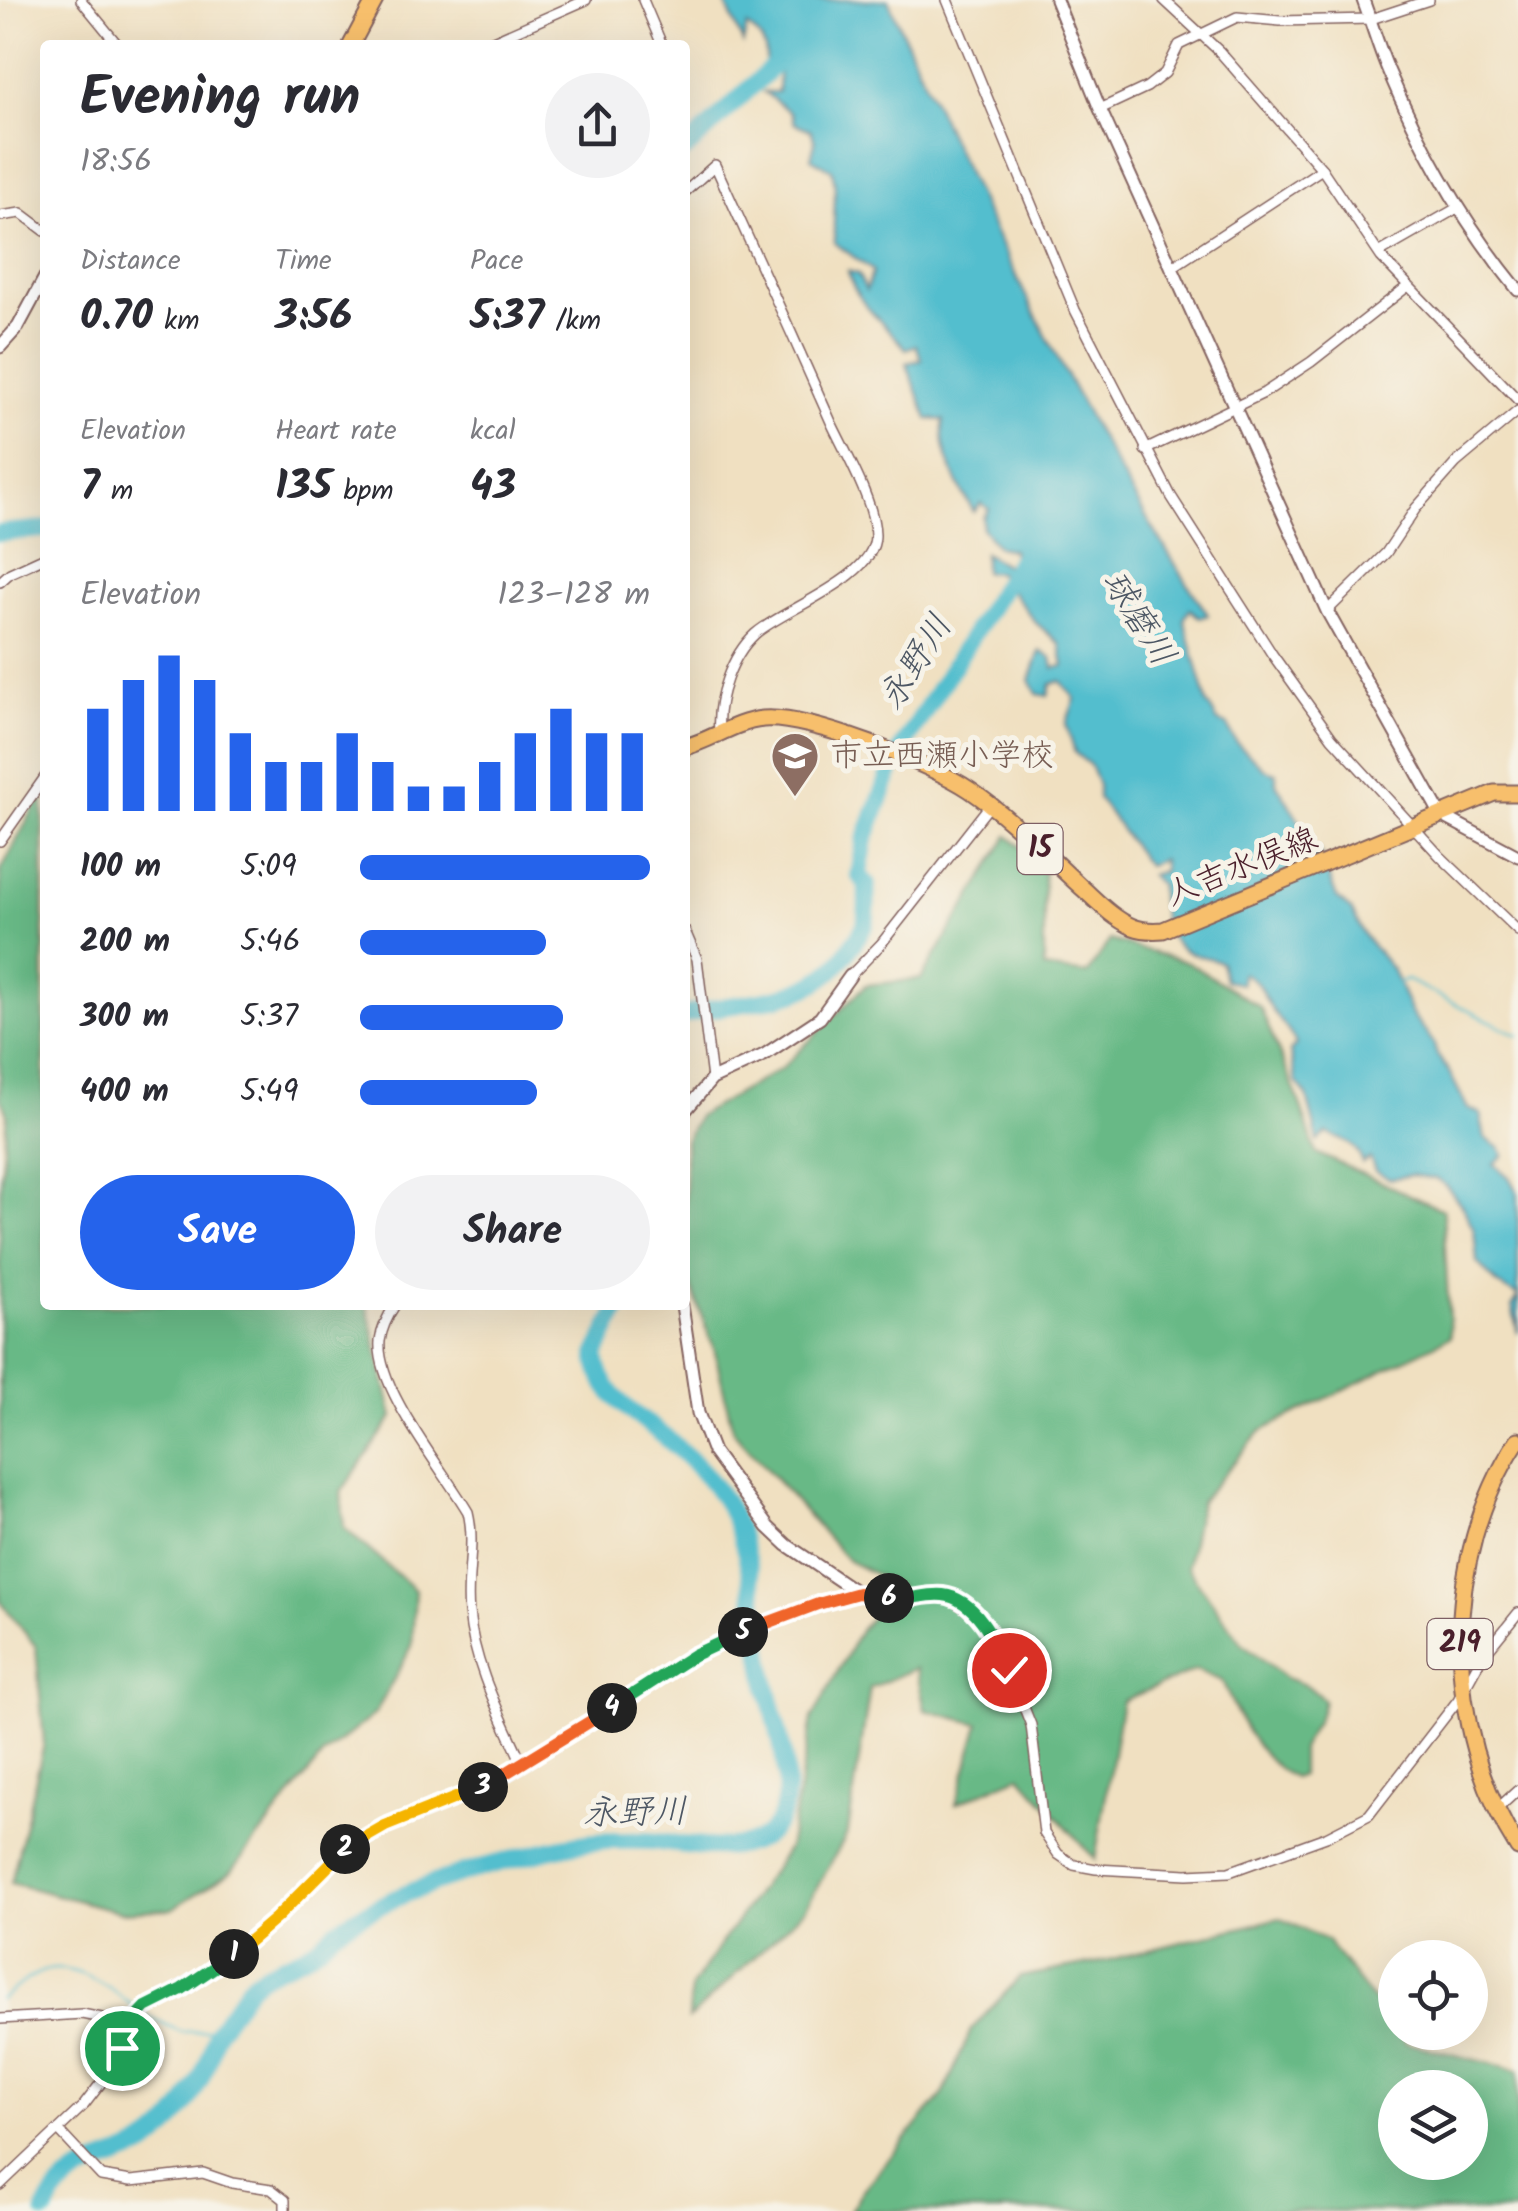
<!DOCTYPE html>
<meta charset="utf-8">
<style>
:root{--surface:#fff;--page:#f2f2f3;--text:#2b2b33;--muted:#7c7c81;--accent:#2563eb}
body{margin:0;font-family:Kalam,"Klee One",sans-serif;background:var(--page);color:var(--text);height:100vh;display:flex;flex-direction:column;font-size:38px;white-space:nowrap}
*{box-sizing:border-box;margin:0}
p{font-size:32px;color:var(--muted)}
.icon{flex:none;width:55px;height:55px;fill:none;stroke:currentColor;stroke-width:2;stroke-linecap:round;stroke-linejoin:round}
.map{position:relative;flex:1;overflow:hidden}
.panel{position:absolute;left:40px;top:40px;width:650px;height:1270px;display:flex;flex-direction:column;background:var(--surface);border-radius:10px;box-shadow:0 10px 40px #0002}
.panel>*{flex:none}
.controls{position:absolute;left:1378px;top:1940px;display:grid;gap:20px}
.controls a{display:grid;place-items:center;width:110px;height:110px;border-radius:50%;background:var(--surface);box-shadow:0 10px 40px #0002;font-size:50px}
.pin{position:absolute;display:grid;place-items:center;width:85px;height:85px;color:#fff;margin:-42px;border:5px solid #fff;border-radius:50%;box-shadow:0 2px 10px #0007}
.km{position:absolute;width:50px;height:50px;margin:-25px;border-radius:50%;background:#222;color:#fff;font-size:28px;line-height:50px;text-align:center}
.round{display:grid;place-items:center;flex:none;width:105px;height:105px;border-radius:52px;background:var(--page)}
.overview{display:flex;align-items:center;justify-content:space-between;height:170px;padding:0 40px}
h1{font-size:55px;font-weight:800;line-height:75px}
.figures{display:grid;grid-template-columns:repeat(3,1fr);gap:15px;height:170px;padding:10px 40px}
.figures div{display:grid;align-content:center}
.figures b{font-size:42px;font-weight:800}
.figures small{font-size:28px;font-weight:400}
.figures p{font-size:28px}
.chart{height:280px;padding:20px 40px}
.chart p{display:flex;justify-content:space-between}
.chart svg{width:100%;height:180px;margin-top:10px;stroke:var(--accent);stroke-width:6}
.cta{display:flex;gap:20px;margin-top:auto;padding:20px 40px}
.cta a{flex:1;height:115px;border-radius:60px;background:var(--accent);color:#fff;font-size:40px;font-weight:800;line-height:115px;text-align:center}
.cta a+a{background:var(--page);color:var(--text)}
ul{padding:0 40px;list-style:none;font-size:32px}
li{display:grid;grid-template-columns:160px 120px 1fr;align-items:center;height:75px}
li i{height:25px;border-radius:12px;background:var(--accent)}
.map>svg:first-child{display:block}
</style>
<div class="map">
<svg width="1518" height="2211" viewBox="0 0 1518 2211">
<rect width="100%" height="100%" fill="#f7f3e8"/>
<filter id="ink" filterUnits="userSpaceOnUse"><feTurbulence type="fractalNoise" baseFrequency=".01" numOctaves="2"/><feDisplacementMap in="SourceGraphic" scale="20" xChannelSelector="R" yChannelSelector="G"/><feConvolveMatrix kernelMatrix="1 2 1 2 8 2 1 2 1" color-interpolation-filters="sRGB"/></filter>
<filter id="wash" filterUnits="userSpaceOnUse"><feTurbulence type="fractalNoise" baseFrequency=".0048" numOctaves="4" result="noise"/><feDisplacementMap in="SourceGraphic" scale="40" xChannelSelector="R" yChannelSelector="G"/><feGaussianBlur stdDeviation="2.25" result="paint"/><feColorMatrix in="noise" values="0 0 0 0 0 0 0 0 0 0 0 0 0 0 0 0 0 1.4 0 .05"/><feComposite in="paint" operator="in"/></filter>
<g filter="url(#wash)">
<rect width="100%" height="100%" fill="#f0e0c1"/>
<g fill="#68b986" stroke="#596c58" stroke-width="2.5" fill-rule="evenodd">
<path d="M 43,791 L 45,1305 L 367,1305 L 393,1417 L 341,1492 L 344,1528 L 415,1590 L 412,1646 L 375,1714 L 323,1755 L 231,1872 L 172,1909 L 121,1912 L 11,1883 L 44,1744 L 36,1647 L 0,1601 L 0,1192 L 7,1114 L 0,1098 L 0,872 Z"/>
<path d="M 1008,836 L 1044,865 L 1044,968 L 1087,974 L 1110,940 L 1189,963 L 1260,1007 L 1299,1101 L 1316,1153 L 1443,1210 L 1450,1337 L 1261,1431 L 1200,1502 L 1187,1567 L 1241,1642 L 1286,1678 L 1308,1686 L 1324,1700 L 1321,1712 L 1301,1749 L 1301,1775 L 1293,1778 C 1256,1757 1239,1719 1222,1681 L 1196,1670 L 1122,1701 L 1095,1859 L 1020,1775 L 956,1804 L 979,1724 L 925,1710 L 916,1668 L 870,1688 L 848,1832 L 805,1909 L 689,2019 L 691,1987 L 788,1848 L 812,1719 L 860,1630 L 899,1586 L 848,1561 L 733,1431 L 714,1348 L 685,1271 L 685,1141 L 698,1116 L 782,1068 L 866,985 L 921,979 Z"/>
<path d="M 1280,1918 L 1326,1940 L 1406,2043 L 1518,2070 L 1518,2211 L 850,2211 L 862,2191 L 944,2093 L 971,2030 L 1020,1977 L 1100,1962 ZM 1395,2088 L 1470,2088 L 1470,2162 L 1395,2162 Z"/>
</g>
<path fill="#53bece" stroke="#4e6e7c" stroke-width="2.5" d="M 724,0 L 888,0 C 983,213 1079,421 1208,615 L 1200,618 L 1190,609 L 1184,619 L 1207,703 L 1218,722 L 1228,725 C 1234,744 1241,747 1254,759 C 1263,767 1263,770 1276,773 L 1276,783 L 1311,840 L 1308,846 L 1319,851 L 1337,898 L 1352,911 L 1364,935 L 1393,971 L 1411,1013 L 1433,1042 L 1437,1055 L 1448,1070 L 1468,1109 L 1480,1113 L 1485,1138 L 1500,1148 L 1504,1155 L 1494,1164 L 1509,1177 L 1518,1194 L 1518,1334 L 1512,1306 L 1518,1296 L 1498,1285 L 1477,1262 L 1474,1230 L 1462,1206 L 1446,1186 L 1436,1179 L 1412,1175 L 1390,1179 L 1375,1171 L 1370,1158 L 1362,1163 C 1358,1143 1342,1141 1327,1133 L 1318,1141 L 1307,1096 L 1296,1082 L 1290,1052 L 1296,1044 C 1288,1027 1275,1017 1268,1003 C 1258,986 1262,983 1242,973 L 1241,984 L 1225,980 L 1221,962 C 1210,957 1193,956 1184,950 C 1163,937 1159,907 1160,885 L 1150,875 L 1164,871 L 1162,859 L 1147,866 L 1098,798 L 1098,785 L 1090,765 L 1075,753 L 1066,724 L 1075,699 L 1061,681 L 1051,684 L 1048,696 L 1037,694 L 1030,680 L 1040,651 L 1052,658 L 1054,668 L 1064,666 L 1060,644 L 1035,622 L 998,573 L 984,572 L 984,553 L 1016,571 L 1012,550 L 998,547 L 982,528 L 983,518 L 989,509 L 981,503 L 974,512 C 959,488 937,449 944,420 L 928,419 L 906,363 L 922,360 L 916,345 L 906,349 C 885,323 856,305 848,271 L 858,274 L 866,290 L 873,271 L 835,243 C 831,218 839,195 832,170 L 811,158 L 815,142 L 811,130 L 794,123 L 791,113 L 764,92 L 778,92 L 779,70 L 765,66 C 769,49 761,35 747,26 L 743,43 Z"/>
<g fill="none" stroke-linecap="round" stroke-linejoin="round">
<g stroke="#53bece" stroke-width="2.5">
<path d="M 1398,983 L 1407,980 L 1518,1035"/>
<path d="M 0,1999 C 15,1989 36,1969 55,1969 C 82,1968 120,1993 138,2011"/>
<path d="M 145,2015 L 182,2032 L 218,2030"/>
</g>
<g stroke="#53bece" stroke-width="18">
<path d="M 685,150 L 786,54"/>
<path d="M 0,533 L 45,529"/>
<path d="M 685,1015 C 743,997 811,1009 848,951 C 853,943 862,933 865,924 C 868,912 866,896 867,884 L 859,875 L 865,840 L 896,757 L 1027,548"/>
<path d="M 45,2211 C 71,2155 123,2168 160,2134 C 183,2113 198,2088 209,2059 C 212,2050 214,2038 218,2030 C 226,2018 236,2005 244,1993 C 258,1971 285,1966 307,1954 C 320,1947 330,1934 342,1926 C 391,1896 455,1874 510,1860 C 543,1851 580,1841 614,1841 C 629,1841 645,1840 659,1842 C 707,1847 781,1864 786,1792 C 789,1760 771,1707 765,1674 C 755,1620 754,1544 723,1499 C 709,1478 691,1459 672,1443 C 642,1416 600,1400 596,1355 L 620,1305"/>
</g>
</g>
</g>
<g filter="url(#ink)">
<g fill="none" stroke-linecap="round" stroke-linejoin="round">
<g stroke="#846360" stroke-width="12">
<g id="minor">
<path d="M 81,0 L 118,45"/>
<path d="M 643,0 L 662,45"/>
<path d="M 947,0 L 1075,310 L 1171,496 L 1272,654 L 1332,738 L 1440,856 L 1518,931"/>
<path d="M 1164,0 L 1219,51 L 1322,169 L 1381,257 L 1518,400"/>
<path d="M 484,45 L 586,0"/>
<path d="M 1100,109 L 1147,87 L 1165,73 L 1179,45 L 1237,17 L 1280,21 L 1371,19 L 1429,0"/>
<path d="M 685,192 L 715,165 C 754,251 793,336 831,422 C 845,452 875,503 875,535 C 876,578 783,609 755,634 C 731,656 716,700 719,732"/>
<path d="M 0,216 L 21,213 L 45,231"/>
<path d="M 1379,253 L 1459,207"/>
<path d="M 1171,268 L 1322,169"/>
<path d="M 1145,450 L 1264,393 L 1311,362 L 1408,286"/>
<path d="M 0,582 L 10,573 L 45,557"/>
<path d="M 1327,611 L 1386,553 L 1416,508 L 1456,463 L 1518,411"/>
<path d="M 0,841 L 45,777"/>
<path d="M 685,931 L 697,959 L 712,1079"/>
<path d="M 850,976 L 881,944 L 990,805"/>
<path d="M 395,1305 C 387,1317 382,1327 380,1341 C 376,1389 443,1469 468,1512 C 476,1545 465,1579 469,1612 C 474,1667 501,1716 523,1765"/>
<path d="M 906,1601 L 945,1595 L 978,1617 L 1009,1670 L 1031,1725 L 1044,1833 L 1058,1854 L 1074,1865 L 1096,1869 L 1187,1874 L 1229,1872 L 1326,1837 L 1369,1815 L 1458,1700 L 1480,1660 L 1518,1613"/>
<path d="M 1496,1810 L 1518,1790"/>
<path d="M 0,2019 L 82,2014 L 131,2024"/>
<path d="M 59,2131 L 101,2176 L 131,2181 L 203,2173 L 232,2183 L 271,2189 L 285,2200 L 285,2211"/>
<path d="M 0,2185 L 84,2105 L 104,2079 L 131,2024 L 146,2007 L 232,1956 L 277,1918 L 347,1847 L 366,1834 L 418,1814"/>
</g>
</g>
<g stroke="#846360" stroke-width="15">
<g id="tertiary">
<path d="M 1056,0 L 1100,109 L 1327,611 L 1441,815 L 1518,856"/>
<path d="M 1363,0 C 1372,24 1379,49 1389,72 C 1422,150 1465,225 1518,290"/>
<path d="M 0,347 L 18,327 L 45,277"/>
<path d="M 685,1111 L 712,1079 L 764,1055 L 820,1018 L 850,976"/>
<path d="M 682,1305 L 698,1413 L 713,1452 L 768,1527 L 787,1545 L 858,1593"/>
<path d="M 418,1814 L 493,1783 L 694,1655 L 736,1635 L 818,1604 L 858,1593 L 906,1601"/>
</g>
</g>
<g stroke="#846360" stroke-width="19">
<g id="primary">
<path d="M 351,45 L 375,0"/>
<path d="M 685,747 C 712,740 734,722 763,719 C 808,715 932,764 970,790 C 1010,817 1044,853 1079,885 C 1096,900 1112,918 1133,927 C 1144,931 1152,931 1163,930 L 1494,793 L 1518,793"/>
</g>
</g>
<g stroke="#846360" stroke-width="19">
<path id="trunk" d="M 1518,1440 C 1440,1558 1442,1729 1518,1848"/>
</g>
<use href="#minor" stroke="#fff" stroke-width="9"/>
<use href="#tertiary" stroke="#fff" stroke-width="11"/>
<use href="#primary" stroke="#f7bf6c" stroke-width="15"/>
<use href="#trunk" stroke="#f7bf6c" stroke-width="15"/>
</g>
</g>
<g fill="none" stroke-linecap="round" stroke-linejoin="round" filter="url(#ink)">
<g stroke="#fff" stroke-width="20">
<path id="split-1" d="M 122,2048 L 130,2024 L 146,2007 L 182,1989 L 234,1954"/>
</g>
<g stroke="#fff" stroke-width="20">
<path id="split-2" d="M 234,1954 L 276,1918 L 345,1849"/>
</g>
<g stroke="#fff" stroke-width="20">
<path id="split-3" d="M 345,1849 L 385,1826 L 483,1787"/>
</g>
<g stroke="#fff" stroke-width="20">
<path id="split-4" d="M 483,1787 L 612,1708"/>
</g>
<g stroke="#fff" stroke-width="20">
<path id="split-5" d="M 612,1708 L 694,1655 L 743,1632"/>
</g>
<g stroke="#fff" stroke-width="20">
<path id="split-6" d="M 743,1632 L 818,1604 L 858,1593 L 889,1598"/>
</g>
<g stroke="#fff" stroke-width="20">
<path id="split-7" d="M 889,1598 C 908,1602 924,1593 943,1595 C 977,1599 996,1643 1009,1670"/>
</g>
<use href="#split-1" stroke="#22a559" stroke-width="12"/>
<use href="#split-2" stroke="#f5b400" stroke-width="12"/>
<use href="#split-3" stroke="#f5b400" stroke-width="12"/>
<use href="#split-4" stroke="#f0652b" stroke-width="12"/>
<use href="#split-5" stroke="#22a559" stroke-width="12"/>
<use href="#split-6" stroke="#f0652b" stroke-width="12"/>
<use href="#split-7" stroke="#22a559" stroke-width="12"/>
</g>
<defs>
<g id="school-pin" transform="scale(2.5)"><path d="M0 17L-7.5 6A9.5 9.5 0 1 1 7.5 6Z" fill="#8d6e63" stroke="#f7f3e8"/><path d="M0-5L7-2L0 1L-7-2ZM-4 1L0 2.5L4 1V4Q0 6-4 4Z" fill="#fff"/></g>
</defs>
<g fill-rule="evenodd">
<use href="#school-pin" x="795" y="756"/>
</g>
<g text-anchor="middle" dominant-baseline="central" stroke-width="10" stroke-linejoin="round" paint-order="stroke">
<g fill="#f7f3e8" stroke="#7e5f64" stroke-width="2.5">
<rect x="1017.5" y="824" width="45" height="50" rx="8"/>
<rect x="1427.5" y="1619" width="65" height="50" rx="8"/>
</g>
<g font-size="30" font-weight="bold" fill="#4a1f2b">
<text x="1040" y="849">15</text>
<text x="1460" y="1644">219</text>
</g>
<g font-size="32" fill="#785e54" stroke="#f7f3e8" text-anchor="start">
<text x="830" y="756">市立西瀬小学校</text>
</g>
<g font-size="32" fill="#4a1f2b" stroke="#f7f3e8">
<text transform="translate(1242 868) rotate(-22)">人吉水俣線</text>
</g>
<g font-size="35" font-style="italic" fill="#4d5764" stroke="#f7f3e8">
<text transform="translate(1137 619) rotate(58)">球磨川</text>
<text transform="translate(917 663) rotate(-58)">永野川</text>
<text transform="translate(635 1814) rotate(-1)">永野川</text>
</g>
</g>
</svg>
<div class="controls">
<a><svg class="icon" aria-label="locate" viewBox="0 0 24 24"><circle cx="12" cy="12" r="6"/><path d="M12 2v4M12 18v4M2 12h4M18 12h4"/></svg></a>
<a><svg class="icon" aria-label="layers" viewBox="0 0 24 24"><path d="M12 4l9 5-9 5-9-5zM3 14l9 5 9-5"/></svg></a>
</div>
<div class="pin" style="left:122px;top:2048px;background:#1e9e55"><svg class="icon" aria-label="arrive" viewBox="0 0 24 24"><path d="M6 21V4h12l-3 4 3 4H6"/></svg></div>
<div class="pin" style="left:1009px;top:1670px;background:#d93025"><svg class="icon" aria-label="check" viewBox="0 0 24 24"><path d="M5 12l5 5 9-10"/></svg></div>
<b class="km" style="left:234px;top:1954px">1</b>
<b class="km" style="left:345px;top:1849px">2</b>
<b class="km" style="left:483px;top:1787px">3</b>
<b class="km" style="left:612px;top:1708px">4</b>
<b class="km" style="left:743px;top:1632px">5</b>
<b class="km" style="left:889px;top:1598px">6</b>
<section class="panel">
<div class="overview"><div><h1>Evening run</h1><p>18:56</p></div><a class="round"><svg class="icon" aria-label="share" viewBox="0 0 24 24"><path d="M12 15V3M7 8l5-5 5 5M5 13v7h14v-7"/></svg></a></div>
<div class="figures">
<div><p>Distance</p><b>0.70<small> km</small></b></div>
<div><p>Time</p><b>3:56</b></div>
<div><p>Pace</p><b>5:37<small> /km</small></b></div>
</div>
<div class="figures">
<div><p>Elevation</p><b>7<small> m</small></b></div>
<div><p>Heart rate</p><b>135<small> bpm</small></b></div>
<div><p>kcal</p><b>43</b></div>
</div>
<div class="chart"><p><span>Elevation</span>123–128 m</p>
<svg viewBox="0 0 160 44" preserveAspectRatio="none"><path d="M5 44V19M15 44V12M25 44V6M35 44V12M45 44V25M55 44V32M65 44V32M75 44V25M85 44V32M95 44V38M105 44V38M115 44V32M125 44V25M135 44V19M145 44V25M155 44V25"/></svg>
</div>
<ul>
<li><b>100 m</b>5:09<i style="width:100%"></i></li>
<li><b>200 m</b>5:46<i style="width:64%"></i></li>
<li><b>300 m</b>5:37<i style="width:70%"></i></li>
<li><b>400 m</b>5:49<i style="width:61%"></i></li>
</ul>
<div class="cta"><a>Save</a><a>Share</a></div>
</section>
</div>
